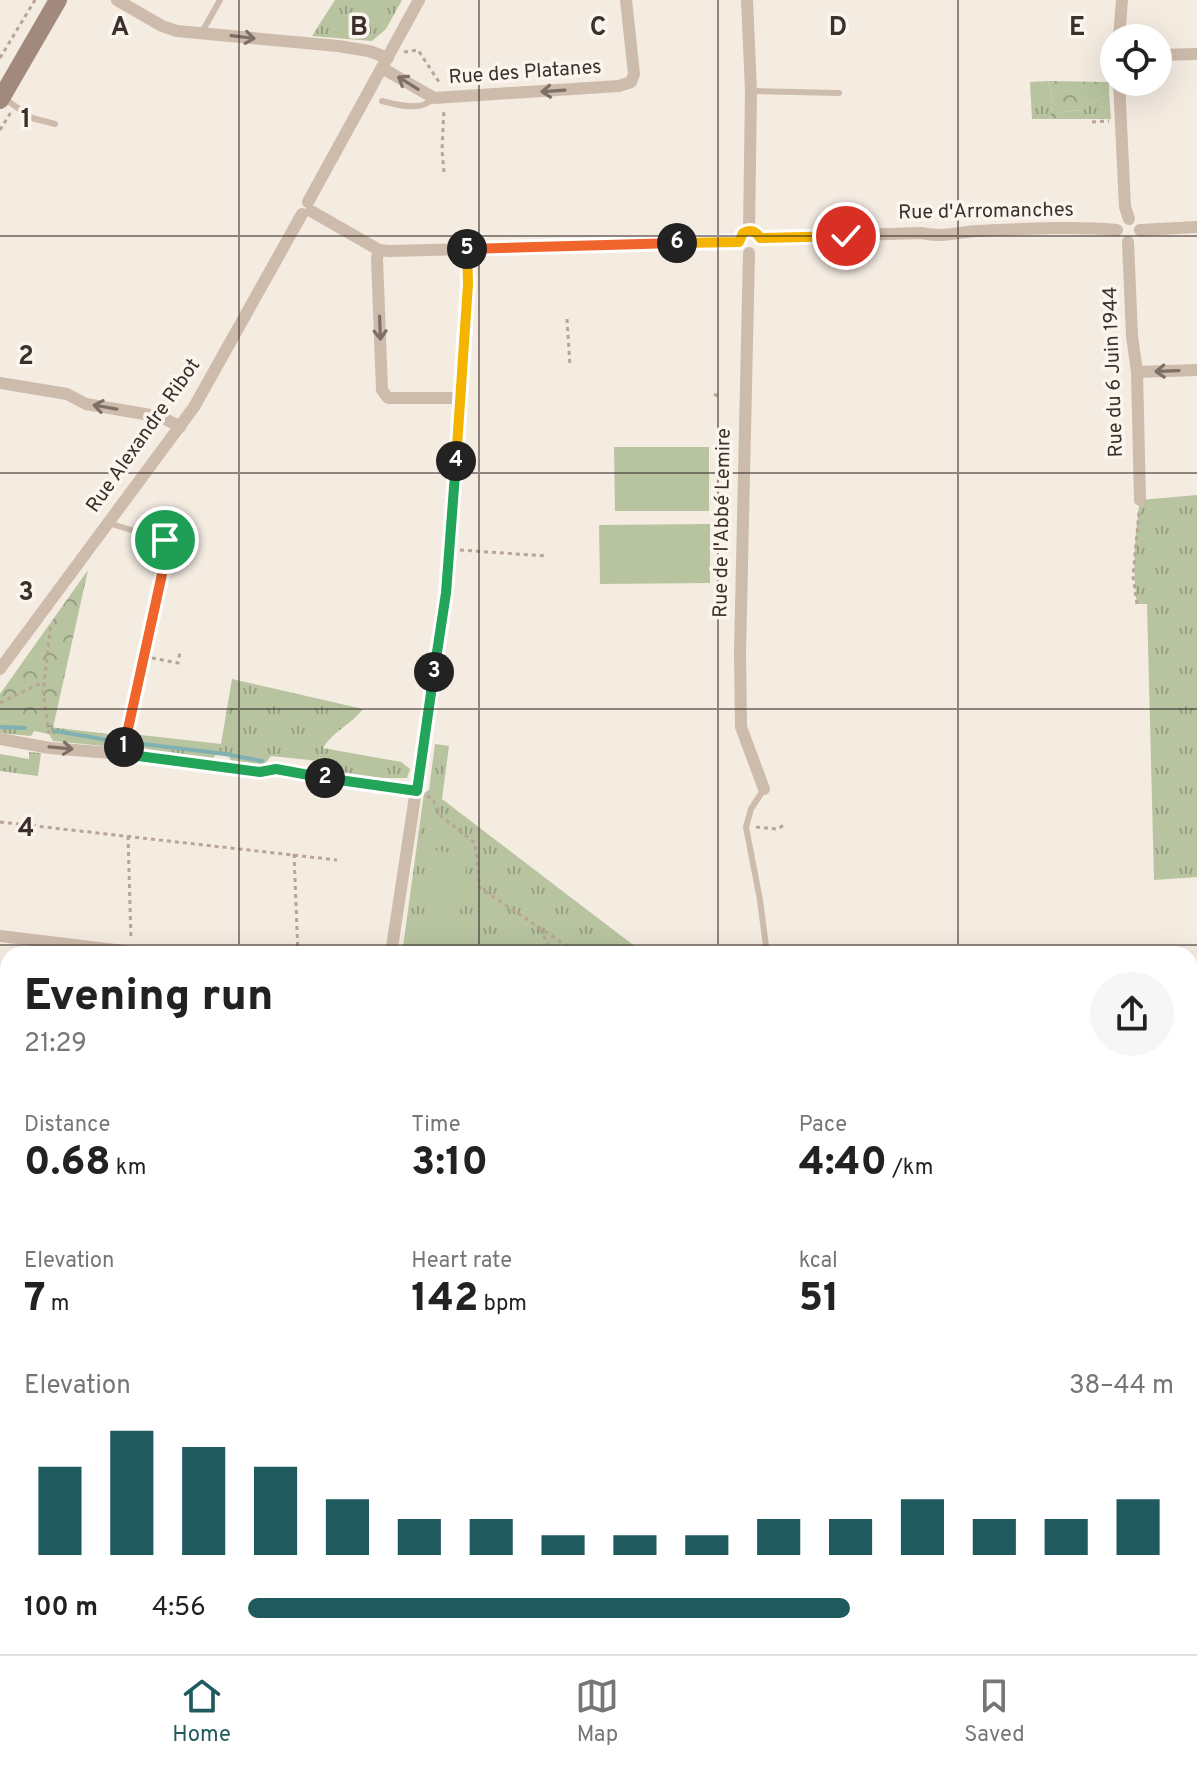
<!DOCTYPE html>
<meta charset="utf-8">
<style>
:root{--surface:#fff;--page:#f6f6f6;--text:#222;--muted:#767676;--line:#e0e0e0;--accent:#1f5a5e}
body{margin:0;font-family:Overpass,sans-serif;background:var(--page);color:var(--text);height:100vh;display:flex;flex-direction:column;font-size:30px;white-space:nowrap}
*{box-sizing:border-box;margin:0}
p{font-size:26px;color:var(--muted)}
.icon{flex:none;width:44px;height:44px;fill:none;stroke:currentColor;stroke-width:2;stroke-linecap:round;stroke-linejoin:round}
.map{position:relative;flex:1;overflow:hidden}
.side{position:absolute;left:0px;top:946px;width:1198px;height:708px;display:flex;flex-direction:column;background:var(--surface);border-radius:24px 24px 0 0;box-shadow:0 8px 32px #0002}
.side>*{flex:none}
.tools{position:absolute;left:1100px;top:24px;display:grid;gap:16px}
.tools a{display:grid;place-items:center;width:72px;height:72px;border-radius:50%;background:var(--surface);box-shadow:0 8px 32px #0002;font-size:40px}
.pin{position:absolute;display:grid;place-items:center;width:68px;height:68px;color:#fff;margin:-34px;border:4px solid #fff;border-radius:50%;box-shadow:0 2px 8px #0007}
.km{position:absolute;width:40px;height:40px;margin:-20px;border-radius:50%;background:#222;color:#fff;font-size:22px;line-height:40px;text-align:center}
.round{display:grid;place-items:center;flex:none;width:84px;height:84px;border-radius:42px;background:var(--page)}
.overview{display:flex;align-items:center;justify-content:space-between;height:136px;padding:0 24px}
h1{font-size:44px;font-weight:800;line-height:60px}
.figures{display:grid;grid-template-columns:repeat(3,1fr);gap:12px;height:136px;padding:8px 24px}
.figures div{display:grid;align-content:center}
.figures b{font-size:40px;font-weight:800}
.figures small{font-size:22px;font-weight:400}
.figures p{font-size:22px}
.chart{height:224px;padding:16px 24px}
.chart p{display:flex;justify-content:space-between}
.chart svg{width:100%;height:144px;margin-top:8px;stroke:var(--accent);stroke-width:6}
ul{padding:0 24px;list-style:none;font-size:26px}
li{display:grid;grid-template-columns:128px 96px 1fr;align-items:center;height:60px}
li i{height:20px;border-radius:10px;background:var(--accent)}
.dock{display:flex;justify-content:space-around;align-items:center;height:112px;border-top:2px solid var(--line);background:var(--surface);font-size:22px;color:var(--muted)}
.dock a{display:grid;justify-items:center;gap:4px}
.dock .selected{color:var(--accent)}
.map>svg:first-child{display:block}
</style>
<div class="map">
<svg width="1197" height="1654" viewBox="0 0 1197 1654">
<defs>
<pattern id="grass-tufts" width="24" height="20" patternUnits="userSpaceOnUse" patternTransform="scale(2)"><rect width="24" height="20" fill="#b8c4a0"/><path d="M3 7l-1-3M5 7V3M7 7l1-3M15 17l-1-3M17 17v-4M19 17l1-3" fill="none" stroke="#97a083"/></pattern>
<pattern id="forest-crowns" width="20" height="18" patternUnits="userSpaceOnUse" patternTransform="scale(2)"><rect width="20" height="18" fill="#b8c4a0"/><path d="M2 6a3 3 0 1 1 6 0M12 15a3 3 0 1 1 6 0" fill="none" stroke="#97a083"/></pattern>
</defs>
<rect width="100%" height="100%" fill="#f4ebe1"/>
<g fill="url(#grass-tufts)">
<path d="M 335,0 L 402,0 L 386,29 L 372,41 L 312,36 Z"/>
<path d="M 1048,81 L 1053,99 L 1050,119 L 1032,119 L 1030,82 Z"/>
<path d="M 1109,93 L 1111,119 L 1055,119 L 1060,112 L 1082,110 Z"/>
<path d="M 1197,495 L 1197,877 L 1154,880 L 1147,604 L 1137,604 C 1132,568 1135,536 1140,500 Z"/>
<path d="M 232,679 L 363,709 C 352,724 333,731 323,748 L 401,762 L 410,769 L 407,778 L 378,778 L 320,772 L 319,761 L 271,756 L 263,766 L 232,764 L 229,756 L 216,754 L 213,758 C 188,758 159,760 135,748 L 132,734 L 221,744 Z"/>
<path d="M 0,721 L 117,735 L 114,747 L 53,741 L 49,734 L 34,731 L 31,736 L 0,733 Z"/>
<path d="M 435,744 L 449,746 L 442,799 L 645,954 L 402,954 L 424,793 L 429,790 Z"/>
<path d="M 29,752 L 41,753 L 38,776 L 0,771 L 0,754 L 29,759 Z"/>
</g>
<g fill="url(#forest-crowns)">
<path d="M 1048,81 L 1109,82 L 1109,93 L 1082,110 L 1060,112 L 1055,119 L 1050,119 L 1053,99 Z"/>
<path d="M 88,570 L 53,728 L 0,721 L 0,694 Z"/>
</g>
<g fill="#b8c4a0">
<path d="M 614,447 L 709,447 L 709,511 L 615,511 Z"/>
<path d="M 710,524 L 710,583 L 600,584 L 599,525 Z"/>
<path d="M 433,850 L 468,855 L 456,941 L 421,936 Z"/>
</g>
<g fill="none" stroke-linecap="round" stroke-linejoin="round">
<g stroke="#7fb0b2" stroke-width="4">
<path d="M 0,727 L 25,728"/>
<path d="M 56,731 L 113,741"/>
<path d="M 143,744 L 225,754 L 262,761"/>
</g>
<g stroke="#b9a596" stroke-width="3" stroke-dasharray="4 4" stroke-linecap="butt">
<path d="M 404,52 L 418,50 L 441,85"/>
<path d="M 0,58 L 35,0"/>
<path d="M 1092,122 L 1109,121"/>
<path d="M 0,130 L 11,112"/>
<path d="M 444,172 L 442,150 L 444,108"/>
<path d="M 567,319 L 570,366"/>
<path d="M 714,394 L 719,397"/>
<path d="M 460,550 L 546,556"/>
<path d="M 1137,604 L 1133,576 L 1139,512"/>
<path d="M 152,658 L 178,663 L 180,652"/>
<path d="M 0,703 L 43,682"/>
<path d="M 49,734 L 43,691 L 51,624"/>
<path d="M 427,796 L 432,798 L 441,816 L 475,843 L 480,888 L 579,954"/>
<path d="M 0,822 L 337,860"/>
<path d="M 756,827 L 777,829 L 786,824"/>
<path d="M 128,836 L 131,940"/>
<path d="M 294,854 L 298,954"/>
<path d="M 539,929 L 555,954"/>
<path d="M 0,1048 L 8,1049"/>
<path d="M 232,1646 L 243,1654"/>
<path d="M 273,1654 L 279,1646"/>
</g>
<g stroke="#cdbbac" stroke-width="6">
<path d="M 202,32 L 220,0"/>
<path d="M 751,91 L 839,93"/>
<path d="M 5,99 L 32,118 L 55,124"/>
<path d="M 382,101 C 398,105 421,112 434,98"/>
<path d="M 108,523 L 165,540 L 168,547 L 123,754"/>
<path d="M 764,789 L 751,809 L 746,827 L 760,900 L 767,954"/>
</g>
<g stroke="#cdbbac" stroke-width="12">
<path d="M 117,0 L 162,26 L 177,31 L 338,46 L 369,51 L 388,58"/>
<path d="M 747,0 L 751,91 L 749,231"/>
<path d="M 1119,38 L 1122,0"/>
<path d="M 1158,55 L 1197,54"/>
<path d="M 382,68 L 434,98 L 619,86 L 631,82 L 634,74 L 626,0"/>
<path d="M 1119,82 L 1125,207 L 1129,219"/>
<path d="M 308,202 L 419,0"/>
<path d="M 311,211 L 379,250 L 389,251 L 739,242"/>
<path d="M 1140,230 L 1197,227"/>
<path d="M 760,238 L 921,233 C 946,238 955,232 978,231 C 1023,229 1072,226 1117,230"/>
<path d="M 1128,242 L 1132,336 L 1137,372 L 1140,500"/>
<path d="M 379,250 L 377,258 L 382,390 L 388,398 L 460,398"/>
<path d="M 749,253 L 740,653 L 741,727 L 764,789"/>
<path d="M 1137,372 L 1197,370"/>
<path d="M 0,383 L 67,394 L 86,404 L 162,417 L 180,427"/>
<path d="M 0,669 L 194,407 L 302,214"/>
<path d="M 0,739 L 50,748 L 123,754 L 260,772 L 276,769 L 417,791"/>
<path d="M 0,936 L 148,954"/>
<path d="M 391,954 L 446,593 L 468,284 L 467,248"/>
<path d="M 0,1101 L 8,1103"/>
<path d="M 0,1295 L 8,1299"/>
<path d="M 0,1385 L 8,1387"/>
<path d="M 0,1483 L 8,1485"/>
<path d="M 101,1654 L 105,1646"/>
<path d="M 424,1654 L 427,1646"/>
</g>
<path stroke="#a18a7d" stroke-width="18" d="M 0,100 L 58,0"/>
</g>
<defs><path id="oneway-shaft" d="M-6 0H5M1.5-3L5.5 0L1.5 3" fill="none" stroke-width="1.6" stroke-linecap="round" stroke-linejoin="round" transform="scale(2)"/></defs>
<g stroke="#7d6f65">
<use href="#oneway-shaft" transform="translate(243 37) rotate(7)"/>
<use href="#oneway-shaft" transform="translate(408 83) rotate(-148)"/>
<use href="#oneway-shaft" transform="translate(553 91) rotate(176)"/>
<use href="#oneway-shaft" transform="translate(380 328) rotate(88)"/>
<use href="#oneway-shaft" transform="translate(1167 371) rotate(178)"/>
<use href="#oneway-shaft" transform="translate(105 407) rotate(-170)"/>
<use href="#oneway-shaft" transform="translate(61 748) rotate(5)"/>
</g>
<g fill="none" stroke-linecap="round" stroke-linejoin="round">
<g stroke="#fff" stroke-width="16">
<path id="split-1" d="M 124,747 L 168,547 L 165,540"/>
</g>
<g stroke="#fff" stroke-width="16">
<path id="split-2" d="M 124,747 L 123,754 L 260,772 L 276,769 L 325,778"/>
</g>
<g stroke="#fff" stroke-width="16">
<path id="split-3" d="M 325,778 L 417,791 L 434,672"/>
</g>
<g stroke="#fff" stroke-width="16">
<path id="split-4" d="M 434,672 L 446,593 L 456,461"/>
</g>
<g stroke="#fff" stroke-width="16">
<path id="split-5" d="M 456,461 L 468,284 L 467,249"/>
</g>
<g stroke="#fff" stroke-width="16">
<path id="split-6" d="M 467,249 L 677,243"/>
</g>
<g stroke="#fff" stroke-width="16">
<path id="split-7" d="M 677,243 L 739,242 L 743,233 C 750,229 756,231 760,238 L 846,236"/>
</g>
<use href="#split-1" stroke="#f0652b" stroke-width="10"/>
<use href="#split-2" stroke="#22a559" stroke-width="10"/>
<use href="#split-3" stroke="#22a559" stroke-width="10"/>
<use href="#split-4" stroke="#22a559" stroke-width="10"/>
<use href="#split-5" stroke="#f5b400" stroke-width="10"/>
<use href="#split-6" stroke="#f0652b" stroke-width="10"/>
<use href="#split-7" stroke="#f5b400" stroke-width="10"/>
</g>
<path fill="none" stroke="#3b302b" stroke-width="2" stroke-opacity="0.55" d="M 239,0 L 239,954M 479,0 L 479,954M 718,0 L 718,954M 958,0 L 958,954M 0,236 L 1197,236M 0,473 L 1197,473M 0,709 L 1197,709M 0,945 L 1197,945M 0,1181 L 8,1181M 1190,1181 L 1197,1181M 0,1418 L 8,1418M 1190,1418 L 1197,1418M 239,1646 L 239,1654M 479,1646 L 479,1654M 718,1646 L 718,1654M 958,1646 L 958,1654"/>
<g text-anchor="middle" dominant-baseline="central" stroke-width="7" stroke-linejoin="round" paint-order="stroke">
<g font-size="20" fill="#3b302b" stroke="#fbf5ee">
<text transform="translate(525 73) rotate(-4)">Rue des Platanes</text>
<text transform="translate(986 212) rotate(-1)">Rue d'Arromanches</text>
<text transform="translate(1114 372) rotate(-92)">Rue du 6 Juin 1944</text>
<text transform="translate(144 436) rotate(-55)">Rue Alexandre Ribot</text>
<text transform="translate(723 523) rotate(-89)">Rue de l'Abbé Lemire</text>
</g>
</g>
<g font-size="26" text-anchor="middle" font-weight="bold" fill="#3b302b" stroke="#fbf5ee" stroke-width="7" stroke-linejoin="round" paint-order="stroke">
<text x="120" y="35">A</text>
<text x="359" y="35">B</text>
<text x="598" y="35">C</text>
<text x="838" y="35">D</text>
<text x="1077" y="35">E</text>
<text x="26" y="127">1</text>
<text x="26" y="364">2</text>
<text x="26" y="600">3</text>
<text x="26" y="836">4</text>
</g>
</svg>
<div class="tools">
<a><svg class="icon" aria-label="locate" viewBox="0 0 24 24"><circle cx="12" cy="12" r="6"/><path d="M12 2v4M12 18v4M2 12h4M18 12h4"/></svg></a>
</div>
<div class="pin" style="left:165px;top:540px;background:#1e9e55"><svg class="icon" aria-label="arrive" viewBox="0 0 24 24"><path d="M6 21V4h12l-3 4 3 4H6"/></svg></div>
<div class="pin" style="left:846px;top:236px;background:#d93025"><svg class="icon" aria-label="check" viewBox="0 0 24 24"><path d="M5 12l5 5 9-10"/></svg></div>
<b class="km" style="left:124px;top:747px">1</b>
<b class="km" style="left:325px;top:778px">2</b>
<b class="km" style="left:434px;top:672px">3</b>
<b class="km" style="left:456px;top:461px">4</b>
<b class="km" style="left:467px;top:249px">5</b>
<b class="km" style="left:677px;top:243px">6</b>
<section class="side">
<div class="overview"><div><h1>Evening run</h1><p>21:29</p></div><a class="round"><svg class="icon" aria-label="share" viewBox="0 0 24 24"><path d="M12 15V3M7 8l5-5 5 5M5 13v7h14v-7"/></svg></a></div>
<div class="figures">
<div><p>Distance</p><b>0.68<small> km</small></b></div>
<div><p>Time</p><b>3:10</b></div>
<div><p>Pace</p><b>4:40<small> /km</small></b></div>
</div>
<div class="figures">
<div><p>Elevation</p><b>7<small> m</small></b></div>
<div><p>Heart rate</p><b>142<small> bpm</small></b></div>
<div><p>kcal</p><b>51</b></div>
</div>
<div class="chart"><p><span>Elevation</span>38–44 m</p>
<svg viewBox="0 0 160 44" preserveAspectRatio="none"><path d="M5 44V17M15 44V6M25 44V11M35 44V17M45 44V27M55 44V33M65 44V33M75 44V38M85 44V38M95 44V38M105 44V33M115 44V33M125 44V27M135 44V33M145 44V33M155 44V27"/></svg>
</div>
<ul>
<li><b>100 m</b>4:56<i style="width:65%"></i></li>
</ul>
</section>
</div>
<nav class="dock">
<a class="selected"><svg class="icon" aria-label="home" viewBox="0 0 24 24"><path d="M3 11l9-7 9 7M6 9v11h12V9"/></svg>Home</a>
<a><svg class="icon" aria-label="map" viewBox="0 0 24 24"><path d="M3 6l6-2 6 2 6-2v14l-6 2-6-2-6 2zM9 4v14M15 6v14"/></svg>Map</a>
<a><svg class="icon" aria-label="saved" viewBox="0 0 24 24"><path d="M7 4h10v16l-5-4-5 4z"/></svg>Saved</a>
</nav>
